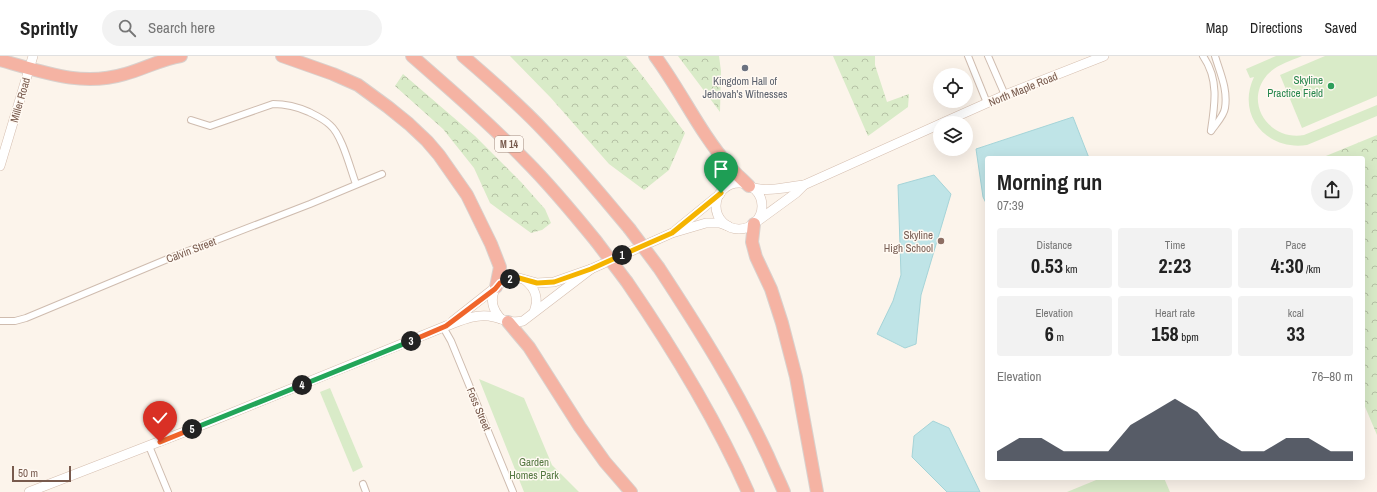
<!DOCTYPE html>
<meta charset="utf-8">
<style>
:root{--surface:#fff;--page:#f2f2f2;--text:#222;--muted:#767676;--line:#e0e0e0;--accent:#111827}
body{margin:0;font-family:"Archivo Narrow",sans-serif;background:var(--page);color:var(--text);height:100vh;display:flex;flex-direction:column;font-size:15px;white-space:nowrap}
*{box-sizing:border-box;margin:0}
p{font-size:13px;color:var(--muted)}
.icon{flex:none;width:22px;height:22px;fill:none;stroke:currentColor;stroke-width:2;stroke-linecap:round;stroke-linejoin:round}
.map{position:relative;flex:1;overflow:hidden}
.sheet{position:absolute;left:985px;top:100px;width:380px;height:324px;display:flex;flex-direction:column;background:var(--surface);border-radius:4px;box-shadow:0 4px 16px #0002}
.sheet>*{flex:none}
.buttons{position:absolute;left:933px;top:12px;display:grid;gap:8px}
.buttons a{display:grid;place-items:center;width:40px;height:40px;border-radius:50%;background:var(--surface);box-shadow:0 4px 16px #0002;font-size:20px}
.scale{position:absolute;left:12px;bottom:10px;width:59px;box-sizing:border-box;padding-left:4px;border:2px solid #785a4d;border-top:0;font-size:11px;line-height:14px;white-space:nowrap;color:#785a4d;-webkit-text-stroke:3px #fff9f2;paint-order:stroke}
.pin{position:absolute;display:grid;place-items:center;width:34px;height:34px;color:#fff;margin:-41px -17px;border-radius:50% 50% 50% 0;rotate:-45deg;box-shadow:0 0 4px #0007}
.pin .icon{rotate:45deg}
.km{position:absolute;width:20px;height:20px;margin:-10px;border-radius:50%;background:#222;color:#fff;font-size:11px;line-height:20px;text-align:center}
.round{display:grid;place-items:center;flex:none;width:42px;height:42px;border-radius:21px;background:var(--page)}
.overview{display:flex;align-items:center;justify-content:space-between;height:68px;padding:0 12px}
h1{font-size:22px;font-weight:800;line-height:30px}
.stats{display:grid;grid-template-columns:repeat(3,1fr);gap:6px;height:68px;padding:4px 12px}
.stats div{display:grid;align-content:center;border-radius:4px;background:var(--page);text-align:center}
.stats b{font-size:20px;font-weight:800}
.stats small{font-size:11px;font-weight:400}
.stats p{font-size:11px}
.chart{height:112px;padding:8px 12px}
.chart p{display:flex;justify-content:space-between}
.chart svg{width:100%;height:72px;margin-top:4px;fill:var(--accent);opacity:.7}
header{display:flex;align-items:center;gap:24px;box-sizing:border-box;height:56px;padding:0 20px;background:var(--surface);border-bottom:1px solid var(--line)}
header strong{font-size:19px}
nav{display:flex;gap:22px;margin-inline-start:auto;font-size:14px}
.search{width:280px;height:36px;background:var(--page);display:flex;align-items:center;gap:10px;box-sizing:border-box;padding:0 14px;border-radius:22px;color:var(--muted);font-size:15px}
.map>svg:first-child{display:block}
</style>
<header>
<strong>Sprintly</strong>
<div class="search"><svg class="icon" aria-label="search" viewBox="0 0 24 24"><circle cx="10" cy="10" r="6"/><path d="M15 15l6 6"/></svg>Search here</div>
<nav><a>Map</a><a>Directions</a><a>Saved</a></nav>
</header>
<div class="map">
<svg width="1377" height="436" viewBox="0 0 1377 436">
<defs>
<pattern id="forest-crowns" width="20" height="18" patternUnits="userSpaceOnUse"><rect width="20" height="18" fill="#d9ebc8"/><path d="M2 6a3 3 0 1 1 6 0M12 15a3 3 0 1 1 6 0" fill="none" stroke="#b5c1a5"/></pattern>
</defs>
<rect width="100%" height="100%" fill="#fcf4eb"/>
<g fill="url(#forest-crowns)">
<path d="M 510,0 L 626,0 L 645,23 L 685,77 L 669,114 L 644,134 L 609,108 L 551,42 Z"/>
<path d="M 678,0 L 719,0 L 721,15 L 720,56 Z"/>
<path d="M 833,0 L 875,0 L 875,9 L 887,46 L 909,38 L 908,51 L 868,80 Z"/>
<path d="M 403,18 L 475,80 L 521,126 L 545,153 L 551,167 L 542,174 L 531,177 L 490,147 L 474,112 L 443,73 L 395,30 Z"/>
<path d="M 1377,79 L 1377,379 L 1363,346 L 1363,102 L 1321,102 Z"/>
</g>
<g fill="#d9ebc8">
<path d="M 1276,0 L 1302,0 C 1290,5 1276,9 1267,19 C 1243,48 1270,85 1304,79 L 1377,49 L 1377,60 L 1307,89 C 1266,95 1236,59 1254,21 L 1250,22 L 1246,13 Z"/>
<path d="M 1325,0 L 1377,0 L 1377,40 L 1302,72 L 1280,19 Z"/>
<path d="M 479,323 L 524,342 L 552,409 L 579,436 L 524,436 Z"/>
<path d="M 330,332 L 363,411 L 353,416 L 320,336 Z"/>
<path d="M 1101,422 L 1164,422 L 1170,436 L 1067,436 Z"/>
</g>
<g fill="#bfe4e7" stroke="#a5d4d8">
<path d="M 1073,61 L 1089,102 L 987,102 L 987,149 L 983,141 L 976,93 Z"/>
<path d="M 934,119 L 951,138 L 921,239 L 916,288 L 905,292 L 877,278 L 893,245 L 901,219 L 898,129 Z"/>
<path d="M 933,365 L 949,372 L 980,436 L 947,436 L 912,401 L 914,380 Z"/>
</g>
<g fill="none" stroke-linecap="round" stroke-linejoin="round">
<g stroke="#cfbcaf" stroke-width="8">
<g id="street">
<path d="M 968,0 L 987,47"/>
<path d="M 988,0 L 1005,39"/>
<path d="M 1203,0 C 1219,23 1215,48 1211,74"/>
<path d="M 191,64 L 210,70 L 273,48 C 286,48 298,51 309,56 C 317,60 324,63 330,69 C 342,79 350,112 356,128"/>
<path d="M 1211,75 C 1215,69 1224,60 1225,52 C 1228,33 1220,17 1215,0"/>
<path d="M 0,265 L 15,265 L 26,262 L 170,202 L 310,148 L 382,118"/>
<path d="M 443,271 L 451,285 L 513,436"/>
<path d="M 149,390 L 168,436"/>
<path d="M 363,428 L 366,436"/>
</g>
</g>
<g stroke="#d5beaf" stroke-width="10">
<g id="secondary">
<path d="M 942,67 L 1005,39 L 1104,0"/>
<path d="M 0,110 L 33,0"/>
<circle cx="739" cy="150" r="23"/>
<path d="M 753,132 C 771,136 786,131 804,129 L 940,68"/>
<path d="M 759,164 L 796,137 L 804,129"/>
<path d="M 676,174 L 720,138"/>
<path d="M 525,224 C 536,233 539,243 534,256"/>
<path d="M 495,233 C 490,244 492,253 501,263"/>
<path d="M 453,265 L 506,223 L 519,222 L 537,227 L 554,226 L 591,213 L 672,177 L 706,167 L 720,167 L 728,170"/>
<path d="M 29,436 L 197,371 L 446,270 C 460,265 474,258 489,260 C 502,262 509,268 523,265 L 591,213"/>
</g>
</g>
<g stroke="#d9d1cd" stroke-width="14">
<g id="highway">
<path d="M 282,0 L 333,18 L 358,29 L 388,51 L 409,68 L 427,85 L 439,99 L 467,139 L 491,188 L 500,211 L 496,231"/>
<path d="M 412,0 C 451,34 490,68 526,105 C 551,130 574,158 596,185"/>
<path d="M 463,0 C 491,24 520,49 546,77 C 575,107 602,140 629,172"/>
<path d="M 655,0 C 681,35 700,77 729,110 C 735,117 742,123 749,130"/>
<path d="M 0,4 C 43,16 81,31 125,18 C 144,13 161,3 181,0"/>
<path d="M 754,168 L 752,186 L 756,201 L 771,233 L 782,267 L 796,321 L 817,436"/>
<path d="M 659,212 C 699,273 737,333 768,400 C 773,412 779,424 784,436"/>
<path d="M 627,226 C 673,293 715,361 748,436"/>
<path d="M 508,266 L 529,291 L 580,371 L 605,406 L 631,436"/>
</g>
</g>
<use href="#street" stroke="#fff" stroke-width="6"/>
<use href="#secondary" stroke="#fff" stroke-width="9"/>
<use href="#highway" stroke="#f5b3a3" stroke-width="12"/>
<g stroke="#d9d1cd" stroke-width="14" stroke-linecap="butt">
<g id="highway-bridge">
<path d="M 629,172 L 659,212"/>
<path d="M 596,185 L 627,226"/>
</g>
</g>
<use href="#highway-bridge" stroke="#f5b3a3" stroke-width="12"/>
</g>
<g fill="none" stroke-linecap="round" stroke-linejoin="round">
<g stroke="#fff" stroke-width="8">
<path id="split-1" d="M 622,199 L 672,177 L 721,137"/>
</g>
<g stroke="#fff" stroke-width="8">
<path id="split-2" d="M 510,223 L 519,222 L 537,227 L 554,226 L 591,213 L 622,199"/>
</g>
<g stroke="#fff" stroke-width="8">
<path id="split-3" d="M 411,285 L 446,270 L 495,233 L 500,227 L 510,223"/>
</g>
<g stroke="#fff" stroke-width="8">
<path id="split-4" d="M 302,329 L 411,285"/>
</g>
<g stroke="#fff" stroke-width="8">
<path id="split-5" d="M 192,373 L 302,329"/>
</g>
<g stroke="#fff" stroke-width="8">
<path id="split-6" d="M 160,386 L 192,373"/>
</g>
<use href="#split-1" stroke="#f5b400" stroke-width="5"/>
<use href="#split-2" stroke="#f5b400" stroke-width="5"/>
<use href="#split-3" stroke="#f0652b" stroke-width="5"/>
<use href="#split-4" stroke="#22a559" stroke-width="5"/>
<use href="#split-5" stroke="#22a559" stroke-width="5"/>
<use href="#split-6" stroke="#f0652b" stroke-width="5"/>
</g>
<circle fill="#6b7280" stroke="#fff9f2" stroke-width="1.5" cx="745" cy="12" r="4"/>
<circle fill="#2e9e5b" stroke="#fff9f2" stroke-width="1.5" cx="1331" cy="30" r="4"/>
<circle fill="#8d6e63" stroke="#fff9f2" stroke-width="1.5" cx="941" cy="185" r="4"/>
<g text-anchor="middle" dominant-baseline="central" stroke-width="3" stroke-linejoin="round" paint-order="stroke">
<rect fill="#fff9f2" stroke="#a08a7e" stroke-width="1" x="495" y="80" width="28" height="16" rx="3"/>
<g font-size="10" font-weight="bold" fill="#785a4d">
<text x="509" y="88">M 14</text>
</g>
<g font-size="11" fill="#27864d" stroke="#fff9f2" text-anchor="end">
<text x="1323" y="24">Skyline<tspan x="1323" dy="13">Practice Field</tspan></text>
</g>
<g font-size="11" fill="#5b616d" stroke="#fff9f2">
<text x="745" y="25">Kingdom Hall of<tspan x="745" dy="13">Jehovah's Witnesses</tspan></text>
</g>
<g font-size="11" fill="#785a4d" stroke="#fff9f2">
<text transform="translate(1023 33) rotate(-22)">North Maple Road</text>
<text transform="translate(20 44) rotate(-74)">Miller Road</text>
<text transform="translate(191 194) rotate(-21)">Calvin Street</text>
<text transform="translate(479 353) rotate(67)">Foss Street</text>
</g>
<g font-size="11" fill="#785e54" stroke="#fff9f2" text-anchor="end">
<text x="933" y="179">Skyline<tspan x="933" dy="13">High School</tspan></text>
</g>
<g font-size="11" fill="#557842" stroke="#fff9f2">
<text x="534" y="406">Garden<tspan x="534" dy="13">Homes Park</tspan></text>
</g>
</g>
</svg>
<div class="buttons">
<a><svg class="icon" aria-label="locate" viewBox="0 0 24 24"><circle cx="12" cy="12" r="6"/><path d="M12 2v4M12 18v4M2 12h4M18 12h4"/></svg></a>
<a><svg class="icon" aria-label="layers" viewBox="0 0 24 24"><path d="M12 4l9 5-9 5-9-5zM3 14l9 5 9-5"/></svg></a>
</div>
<div class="scale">50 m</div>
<div class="pin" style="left:721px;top:137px;background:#1e9e55"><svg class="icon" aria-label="arrive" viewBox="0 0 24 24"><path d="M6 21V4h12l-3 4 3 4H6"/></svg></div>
<div class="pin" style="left:160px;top:386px;background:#d93025"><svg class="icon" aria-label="check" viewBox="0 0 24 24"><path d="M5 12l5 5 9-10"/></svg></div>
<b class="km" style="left:622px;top:199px">1</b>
<b class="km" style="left:510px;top:223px">2</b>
<b class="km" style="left:411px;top:285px">3</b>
<b class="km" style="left:302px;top:329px">4</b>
<b class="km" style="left:192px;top:373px">5</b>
<section class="sheet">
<div class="overview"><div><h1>Morning run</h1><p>07:39</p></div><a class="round"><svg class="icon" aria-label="share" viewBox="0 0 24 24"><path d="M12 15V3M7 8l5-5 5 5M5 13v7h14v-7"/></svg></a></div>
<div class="stats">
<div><p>Distance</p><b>0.53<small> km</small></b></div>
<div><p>Time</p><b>2:23</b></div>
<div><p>Pace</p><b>4:30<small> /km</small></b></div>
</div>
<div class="stats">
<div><p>Elevation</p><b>6<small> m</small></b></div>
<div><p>Heart rate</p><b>158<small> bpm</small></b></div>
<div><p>kcal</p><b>33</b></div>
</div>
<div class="chart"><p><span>Elevation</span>76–80 m</p>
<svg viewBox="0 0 160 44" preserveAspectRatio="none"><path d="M0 44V38L10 30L20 30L30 38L40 38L50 38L60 22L70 14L80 6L90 14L100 30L110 38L120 38L130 30L140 30L150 38L160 38V44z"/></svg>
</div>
</section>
</div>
